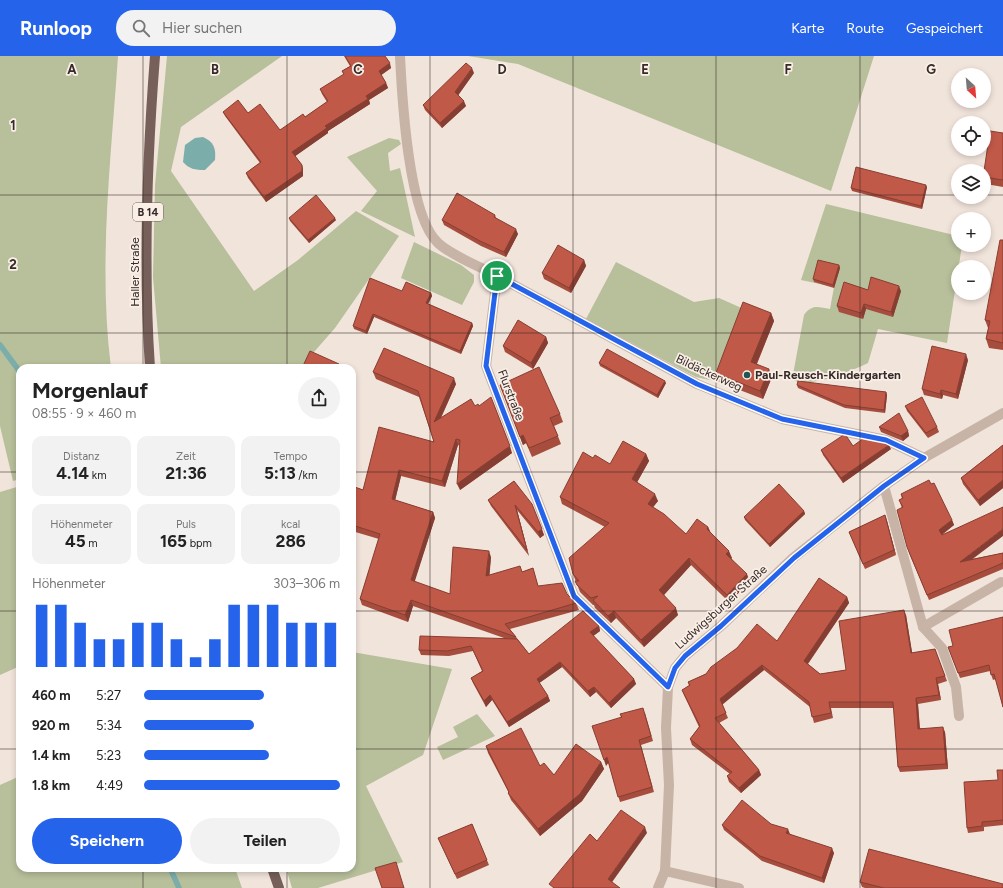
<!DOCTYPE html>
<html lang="de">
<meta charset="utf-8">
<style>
:root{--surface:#fff;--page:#f2f2f2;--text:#222;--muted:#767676;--accent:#2563eb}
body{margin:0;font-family:Figtree,sans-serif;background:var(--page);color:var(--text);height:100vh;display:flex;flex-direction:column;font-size:15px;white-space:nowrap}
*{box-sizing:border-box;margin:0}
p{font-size:13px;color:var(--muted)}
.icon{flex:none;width:22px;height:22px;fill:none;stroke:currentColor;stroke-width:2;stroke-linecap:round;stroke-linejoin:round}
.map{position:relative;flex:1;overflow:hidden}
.details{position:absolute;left:16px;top:308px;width:340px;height:508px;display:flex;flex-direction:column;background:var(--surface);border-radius:12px;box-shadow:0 2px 6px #0003}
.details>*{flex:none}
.needle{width:26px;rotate:154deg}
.tools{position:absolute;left:951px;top:12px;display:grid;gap:8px}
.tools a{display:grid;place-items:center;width:40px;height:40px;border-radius:50%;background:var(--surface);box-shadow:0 2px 6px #0003;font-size:20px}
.pin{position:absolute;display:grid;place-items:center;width:34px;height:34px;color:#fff;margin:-17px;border:2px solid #fff;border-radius:50%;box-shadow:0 1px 4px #0007}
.round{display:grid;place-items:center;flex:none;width:42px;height:42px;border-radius:21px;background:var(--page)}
.headline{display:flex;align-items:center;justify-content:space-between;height:68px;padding:0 16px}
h1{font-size:22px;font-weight:700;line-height:30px}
.stats{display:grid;grid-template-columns:repeat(3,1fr);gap:6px;height:68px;padding:4px 16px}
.stats div{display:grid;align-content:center;border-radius:10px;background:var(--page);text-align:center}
.stats b{font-size:17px;font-weight:700}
.stats small{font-size:11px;font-weight:400}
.stats p{font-size:11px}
.chart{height:112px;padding:8px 16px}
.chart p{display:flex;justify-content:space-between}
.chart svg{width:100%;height:72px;margin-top:4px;stroke:var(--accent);stroke-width:6}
.button{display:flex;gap:8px;margin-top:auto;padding:8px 16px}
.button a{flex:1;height:46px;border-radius:24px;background:var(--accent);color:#fff;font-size:16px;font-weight:700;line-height:46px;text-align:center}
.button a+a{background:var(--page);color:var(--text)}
ul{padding:0 16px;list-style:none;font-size:13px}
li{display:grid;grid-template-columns:64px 48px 1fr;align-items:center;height:30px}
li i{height:10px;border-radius:5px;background:var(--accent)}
header{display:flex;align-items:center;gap:24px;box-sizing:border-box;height:56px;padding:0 20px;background:var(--accent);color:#fff}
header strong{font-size:19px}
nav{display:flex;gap:22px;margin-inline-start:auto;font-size:14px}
.search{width:280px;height:36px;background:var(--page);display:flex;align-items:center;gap:10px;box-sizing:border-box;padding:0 14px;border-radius:22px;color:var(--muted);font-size:15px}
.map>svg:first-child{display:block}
</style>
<header>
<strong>Runloop</strong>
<div class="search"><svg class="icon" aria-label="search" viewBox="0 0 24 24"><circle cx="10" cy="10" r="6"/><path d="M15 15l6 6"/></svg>Hier suchen</div>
<nav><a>Karte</a><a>Route</a><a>Gespeichert</a></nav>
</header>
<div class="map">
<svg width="1003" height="832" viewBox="0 0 1003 832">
<rect width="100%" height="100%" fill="#f1e4db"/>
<g fill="#b7bf9b">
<path d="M 0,0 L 118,0 C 111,104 98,208 111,312 L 20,312 L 20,423 L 13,425 L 0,370 Z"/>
<path d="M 167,0 L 282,0 L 181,71 L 171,115 L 254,235 L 298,204 L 356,155 L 399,180 L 335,272 L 300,312 L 161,312 L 153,221 L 155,129 Z"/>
<path d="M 468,0 L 874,0 L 831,135 L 518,8 Z"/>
<path d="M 389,82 L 399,84 L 401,88 L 388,97 L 390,115 L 400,112 L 415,181 L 361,155 L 377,135 L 347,101 Z"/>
<path d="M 826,148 L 958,180 L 958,189 L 962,189 L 947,287 L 878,273 L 868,307 C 849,316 812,332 792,324 L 804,259 C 812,248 818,251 830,253 L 834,231 L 801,224 Z"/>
<path d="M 414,186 L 461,209 L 474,219 L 474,226 L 462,249 L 401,222 Z"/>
<path d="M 616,206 L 694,246 L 719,242 L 746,254 L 719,326 L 696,321 L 586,263 Z"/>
<path d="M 20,430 L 20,610 L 0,619 L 0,436 Z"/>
<path d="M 352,596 L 452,613 L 423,699 L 366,730 L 403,806 L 318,832 L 292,832 L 286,812 L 352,812 Z"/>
<path d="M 477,658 L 495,680 L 443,704 L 437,691 L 458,681 L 453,671 Z"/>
<path d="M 20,720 L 20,812 L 235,812 L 242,832 L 0,832 L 0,729 Z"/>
</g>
<path fill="#7badaa" d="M 203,81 C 214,86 216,92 215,104 L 205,114 C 195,114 189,113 183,106 L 185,89 L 195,82 Z"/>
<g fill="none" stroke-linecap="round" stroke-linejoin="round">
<g stroke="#7badaa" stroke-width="5.5">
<path d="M 0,289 L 20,316"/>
<path d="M 170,812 L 179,832"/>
</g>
<g stroke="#c8b3a7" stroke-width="10">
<path d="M 400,0 C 402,41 408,159 438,187 C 452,200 479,210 497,220 L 486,310 L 574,540 L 668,631"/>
<path d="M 497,220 L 697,328 L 782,363 L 886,384 L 924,402"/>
<path d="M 884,430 L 923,571 L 942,592 L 956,631 L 959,660"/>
<path d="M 923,571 L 1001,526"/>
<path d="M 665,815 L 739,832"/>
<path d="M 658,832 L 665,815 L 669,729 L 666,672 L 668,631 L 675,612 L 685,600 L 721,570 L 793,502 L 884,430 L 924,402 L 1003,357"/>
</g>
<g stroke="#766059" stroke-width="10">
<path d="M 150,312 C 143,208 147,103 155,0"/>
<path d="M 272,812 L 279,832"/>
</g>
</g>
<g fill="#a64d3e">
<path d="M 344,0 L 385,0 L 391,12 L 381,19 L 386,27 L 388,32 L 369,44 L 370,48 L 328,75 L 328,77 L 295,100 L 302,109 L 303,114 L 303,120 L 266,146 L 248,122 L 246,117 L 260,107 L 225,60 L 223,56 L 248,57 L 280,74 L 305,61 L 327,46 L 322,38 L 320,33 L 344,19 L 342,15 L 350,10 Z"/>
<path d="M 474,17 L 458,39 L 466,50 L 442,72 L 425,54 L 423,49 Z"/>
<path d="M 1003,77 L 1003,131 L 986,128 L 984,123 L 984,115 Z"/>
<path d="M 927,131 L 922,153 L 852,135 L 851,132 Z"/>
<path d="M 495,159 L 496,162 L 518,178 L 506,201 L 481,190 L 444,169 L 442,164 Z"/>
<path d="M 289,162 L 336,164 L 309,187 L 290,165 Z"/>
<path d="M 1003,184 L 1003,294 L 989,292 L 986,283 L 988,273 L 988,272 L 985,264 Z"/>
<path d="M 584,204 L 586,210 L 571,237 L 544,223 L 542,217 Z"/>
<path d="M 839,209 L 840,212 L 834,232 L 814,226 L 813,223 Z"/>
<path d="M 868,234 L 901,235 L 893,261 L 866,253 L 863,263 L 839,256 L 837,250 Z"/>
<path d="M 402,235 L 431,237 L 432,240 L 428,248 L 472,267 L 473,270 L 461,298 L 374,261 L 367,278 L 354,273 L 353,270 Z"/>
<path d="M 771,257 L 774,265 L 757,308 L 772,321 L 763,343 L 719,326 L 716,317 Z"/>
<path d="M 546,281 L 548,287 L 533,313 L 505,296 L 503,290 Z"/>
<path d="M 968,304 L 958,343 L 943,339 L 942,343 L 924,339 L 922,333 Z"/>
<path d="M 599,307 L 666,327 L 658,342 L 600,310 Z"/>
<path d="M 373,316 L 456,328 L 441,362 L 475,350 L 512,397 L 460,434 L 460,390 L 458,389 L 445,431 L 401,420 L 395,444 L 433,456 L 435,462 L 414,526 L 450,538 L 491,501 L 489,519 L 522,516 L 533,512 L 538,530 L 567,538 L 576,547 L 579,554 L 510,573 L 529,598 L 599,570 L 600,575 L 593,580 L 634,623 L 636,628 L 611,652 L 596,636 L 590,641 L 562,611 L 539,627 L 548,640 L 550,645 L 509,671 L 492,644 L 486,651 L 473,627 L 471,622 L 482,615 L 473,595 L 449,600 L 421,599 L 419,594 L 504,582 L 413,550 L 408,566 L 362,549 L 360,543 L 379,483 L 352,475 L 352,430 L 363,434 L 434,386 L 419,341 L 376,323 Z"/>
<path d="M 500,329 L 560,358 L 563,366 L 554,370 L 561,388 L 532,401 L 526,387 L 523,389 Z"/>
<path d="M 797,329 L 886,336 L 887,339 L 885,357 L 845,352 L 798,332 Z"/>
<path d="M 905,350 L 937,371 L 939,376 L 928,382 L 907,355 Z"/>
<path d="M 879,371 L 908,375 L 909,380 L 903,385 L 881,376 Z"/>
<path d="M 1003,389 L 1003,432 L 980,450 L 963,428 L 961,422 Z"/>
<path d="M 891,393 L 843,427 L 823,399 L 821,394 Z"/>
<path d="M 646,398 L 649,405 L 637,426 L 658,445 L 653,451 L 686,478 L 708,471 L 711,477 L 732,502 L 731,502 L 750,526 L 729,546 L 691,509 L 664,539 L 678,559 L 644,591 L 616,562 L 611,567 L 595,552 L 594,549 L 593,549 L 580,536 L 573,518 L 605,471 L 562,448 L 560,441 L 593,402 L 610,408 Z"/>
<path d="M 514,425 L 544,479 L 540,482 L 517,454 L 529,500 L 491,450 L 488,444 Z"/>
<path d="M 901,438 L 952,464 L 954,469 L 942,479 L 972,503 L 1003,497 L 1003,513 L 929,544 L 909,497 L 902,452 L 899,444 L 902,443 Z"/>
<path d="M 804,455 L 805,458 L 770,491 L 745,464 L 744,461 Z"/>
<path d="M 885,459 L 887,465 L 896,499 L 865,513 L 849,476 Z"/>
<path d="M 847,541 L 849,547 L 808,608 L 820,618 L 846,614 L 906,559 L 912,597 L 935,593 L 947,625 L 938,628 L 941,644 L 918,648 L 920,672 L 945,676 L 948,713 L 900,716 L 898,711 L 894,652 L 831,652 L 833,662 L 814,667 L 810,651 L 764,614 L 722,648 L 728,662 L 719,667 L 759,714 L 761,719 L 741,737 L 729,726 L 727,720 L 730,718 L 692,689 L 690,683 L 699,671 L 684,639 L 682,634 L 689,630 L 688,626 L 777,585 Z"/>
<path d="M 1003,561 L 1003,652 L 996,623 L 993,624 L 990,615 L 960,622 L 948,591 L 953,590 Z"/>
<path d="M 645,657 L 653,685 L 641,689 L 654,736 L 620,746 L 608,706 L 606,710 L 621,661 L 620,658 Z"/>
<path d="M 486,690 L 540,710 L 554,719 L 601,706 L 604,713 L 582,745 L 540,780 L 511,744 L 508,737 L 509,737 L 488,697 Z"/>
<path d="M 1003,714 L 1003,769 L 984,771 L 984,775 L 968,777 L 967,772 L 998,724 Z"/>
<path d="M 472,768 L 489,809 L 457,823 L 438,782 Z"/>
<path d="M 771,768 L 790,778 L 834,797 L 824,827 L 762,805 L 724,774 L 722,769 Z"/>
<path d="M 860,826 L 1003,832 L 865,832 L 862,831 Z"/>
</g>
<g fill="#873e32">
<path d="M 390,7 L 391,12 L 380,20 L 379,15 Z"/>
<path d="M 472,12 L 474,17 L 457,41 L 455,36 Z"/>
<path d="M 386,27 L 388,32 L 369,44 L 370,48 L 328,75 L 328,77 L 294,101 L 292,96 L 325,70 L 366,40 Z"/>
<path d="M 464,45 L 466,50 L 442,72 L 440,67 Z"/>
<path d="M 302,109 L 303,114 L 303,120 L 266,146 L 264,141 Z"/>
<path d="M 926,129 L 927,131 L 922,153 L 921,150 Z"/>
<path d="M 335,162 L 336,164 L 309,187 L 308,184 Z"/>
<path d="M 516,173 L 518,178 L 506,201 L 504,196 Z"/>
<path d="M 584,204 L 586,210 L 571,237 L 569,232 Z"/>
<path d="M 839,209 L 840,212 L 834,232 L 833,229 Z"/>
<path d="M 899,230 L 901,235 L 893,261 L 891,256 Z"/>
<path d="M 431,237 L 432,240 L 427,250 L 426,247 Z"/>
<path d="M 864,248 L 866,253 L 863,263 L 861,257 Z"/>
<path d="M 771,257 L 774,265 L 754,314 L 751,306 Z"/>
<path d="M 373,258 L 374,261 L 367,278 L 366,275 Z"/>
<path d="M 472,267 L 473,270 L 461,298 L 460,295 Z"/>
<path d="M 546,281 L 548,287 L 533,313 L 531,307 Z"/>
<path d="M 966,298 L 968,304 L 958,343 L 956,338 Z"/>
<path d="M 339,308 L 341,312 L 337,312 Z"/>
<path d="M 769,313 L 772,321 L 763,343 L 760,335 Z"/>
<path d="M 454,322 L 456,328 L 436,372 L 434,366 Z"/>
<path d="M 665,325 L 666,327 L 658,342 L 657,339 Z"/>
<path d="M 941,334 L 943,339 L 942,343 L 940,338 Z"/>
<path d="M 886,336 L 887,339 L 885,357 L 884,354 Z"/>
<path d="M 908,375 L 909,380 L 903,385 L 901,380 Z"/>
<path d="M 523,379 L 526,387 L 523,389 L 520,381 Z"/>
<path d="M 456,383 L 458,389 L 445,431 L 442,425 Z"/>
<path d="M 889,389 L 891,393 L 843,427 L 841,422 Z"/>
<path d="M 510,390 L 512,397 L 460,434 L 457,428 Z"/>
<path d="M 646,398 L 649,405 L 635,430 L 632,423 Z"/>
<path d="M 399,414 L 401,420 L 394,449 L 392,443 Z"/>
<path d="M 1003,424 L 1003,432 L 980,450 L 978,444 Z"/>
<path d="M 655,438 L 658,445 L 650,455 L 648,448 Z"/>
<path d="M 515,449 L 517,454 L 529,500 L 527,494 Z"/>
<path d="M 804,455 L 805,458 L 770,491 L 769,488 Z"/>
<path d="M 433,456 L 435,462 L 413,531 L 411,524 Z"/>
<path d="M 885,459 L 887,465 L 896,499 L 894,494 Z"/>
<path d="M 952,464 L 954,469 L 941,479 L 939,474 Z"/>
<path d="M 708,471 L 711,478 L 707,473 Z"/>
<path d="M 542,473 L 544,479 L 540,482 L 538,476 Z"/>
<path d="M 1003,473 L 1003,480 L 962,511 L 960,506 Z"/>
<path d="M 489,495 L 491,501 L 489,526 L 486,520 Z"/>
<path d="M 729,495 L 732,502 L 729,505 L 726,498 Z"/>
<path d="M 689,502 L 691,509 L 662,541 L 659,534 Z"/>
<path d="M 747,518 L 750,526 L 729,546 L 727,539 Z"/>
<path d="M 847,541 L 849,547 L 806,610 L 804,605 Z"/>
<path d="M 411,544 L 413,550 L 408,566 L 405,559 Z"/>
<path d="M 676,552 L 678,559 L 644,591 L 641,584 Z"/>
<path d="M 904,554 L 906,559 L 913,602 L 911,597 Z"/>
<path d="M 614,555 L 616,562 L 611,567 L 608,560 Z"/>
<path d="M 599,570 L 600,575 L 592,581 L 590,576 Z"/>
<path d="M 560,606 L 562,611 L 538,628 L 537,623 Z"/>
<path d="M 762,609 L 764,614 L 722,649 L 720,643 Z"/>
<path d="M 936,622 L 938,628 L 941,644 L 939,639 Z"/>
<path d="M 634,623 L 636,628 L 611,652 L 609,647 Z"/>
<path d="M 594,631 L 596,636 L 590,641 L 588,635 Z"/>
<path d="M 490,639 L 492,644 L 486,651 L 484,645 Z"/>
<path d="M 548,640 L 550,645 L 509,671 L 507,666 Z"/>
<path d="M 916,642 L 918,648 L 920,678 L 918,673 Z"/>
<path d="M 943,671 L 945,676 L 948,713 L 946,708 Z"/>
<path d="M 607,701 L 609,706 L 606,710 L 604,704 Z"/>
<path d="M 601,706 L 604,713 L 582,745 L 540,780 L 538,773 Z"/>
<path d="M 759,714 L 761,719 L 741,737 L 739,732 Z"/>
<path d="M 645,771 L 647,777 L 610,829 L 608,823 Z"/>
<path d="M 788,773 L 790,778 L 786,777 Z"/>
<path d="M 832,792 L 834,797 L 824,827 L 822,822 Z"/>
</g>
<g fill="#c15948" stroke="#873e32">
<path d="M 345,0 L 385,0 L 390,7 L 379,15 L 386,27 L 366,40 L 368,43 L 325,70 L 327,72 L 292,96 L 302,109 L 302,115 L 264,141 L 246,117 L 261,106 L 223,56 L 238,44 L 248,57 L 260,48 L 280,74 L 303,58 L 305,61 L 328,45 L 320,33 L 344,18 L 342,15 L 351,10 Z"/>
<path d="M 466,7 L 472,12 L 455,36 L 464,45 L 440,67 L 423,49 Z"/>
<path d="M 990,75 L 1003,77 L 1003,124 L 984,121 L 984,115 Z"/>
<path d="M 856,111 L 926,129 L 921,150 L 851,132 Z"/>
<path d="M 457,137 L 495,159 L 494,161 L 516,173 L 504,196 L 480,185 L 442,164 Z"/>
<path d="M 316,139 L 335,162 L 308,184 L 289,162 Z"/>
<path d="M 1000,184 L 1003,184 L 1003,287 L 986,283 L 990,265 L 985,264 Z"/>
<path d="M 558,189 L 584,204 L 569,232 L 542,217 Z"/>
<path d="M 818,204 L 839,209 L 833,229 L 813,223 Z"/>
<path d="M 871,221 L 899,230 L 891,256 L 864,248 L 861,257 L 837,250 L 844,226 L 868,234 Z"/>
<path d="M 370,222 L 402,235 L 406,226 L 431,237 L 426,247 L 472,267 L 460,295 L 373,258 L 366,275 L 353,270 Z"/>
<path d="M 743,246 L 771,257 L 751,306 L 769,313 L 760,335 L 716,317 Z"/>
<path d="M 518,264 L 546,281 L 531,307 L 503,290 Z"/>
<path d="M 932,290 L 966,298 L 956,338 L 941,334 L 940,338 L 922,333 Z"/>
<path d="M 384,292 L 454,322 L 434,366 L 471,343 L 475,350 L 478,348 L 479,350 L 491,341 L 510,390 L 457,428 L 460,384 L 456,383 L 442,425 L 399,414 L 392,443 L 433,456 L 411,524 L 450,538 L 453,491 L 489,495 L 486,520 L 520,510 L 522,516 L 533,512 L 538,530 L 562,527 L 567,538 L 576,547 L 505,568 L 516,581 L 411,544 L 405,559 L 360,543 L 380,478 L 352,469 L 352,430 L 363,434 L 379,371 L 434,386 L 418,335 L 373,316 Z"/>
<path d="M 607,293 L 665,325 L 657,339 L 599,307 Z"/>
<path d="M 310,295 L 339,308 L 337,312 L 302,312 Z"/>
<path d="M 539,311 L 560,358 L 550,362 L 558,380 L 529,392 L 523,379 L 520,381 L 500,329 Z"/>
<path d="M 798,325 L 886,336 L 884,354 L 844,349 L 797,329 Z"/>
<path d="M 922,341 L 937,371 L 926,377 L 905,350 Z"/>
<path d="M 899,357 L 908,375 L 901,380 L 879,371 Z"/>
<path d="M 845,378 L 853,390 L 864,382 L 889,389 L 841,422 L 821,394 Z"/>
<path d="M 623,385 L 646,398 L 632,423 L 655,438 L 648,448 L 664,458 L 686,478 L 697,463 L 708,471 L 707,473 L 729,495 L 726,498 L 747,518 L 727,539 L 689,502 L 659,534 L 676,552 L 641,584 L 614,555 L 608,560 L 593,544 L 598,540 L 591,542 L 577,529 L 575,525 L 579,525 L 573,518 L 569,502 L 609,467 L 560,441 L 583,396 L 593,402 L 595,399 L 610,408 Z"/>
<path d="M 1003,389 L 1003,424 L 978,444 L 961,422 Z"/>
<path d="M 929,424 L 931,428 L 934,427 L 952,464 L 939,474 L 942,479 L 1003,451 L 1003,473 L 960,506 L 1003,497 L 1003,507 L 927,539 L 907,491 L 897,454 L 903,451 L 899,444 L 903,442 L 901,438 Z"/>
<path d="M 514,425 L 532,448 L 542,473 L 538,476 L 515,449 L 527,494 L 488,444 Z"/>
<path d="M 779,428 L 804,455 L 769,488 L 744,461 Z"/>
<path d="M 885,459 L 894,494 L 863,508 L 849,476 Z"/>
<path d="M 819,522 L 847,541 L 804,605 L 820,618 L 846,614 L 839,565 L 904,554 L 911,597 L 935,593 L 945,620 L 936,622 L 939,639 L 916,642 L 918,673 L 943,671 L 946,708 L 898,711 L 893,646 L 829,646 L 831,657 L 812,661 L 809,646 L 762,609 L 720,643 L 726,657 L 715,662 L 759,714 L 739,732 L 727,720 L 732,716 L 690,683 L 700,670 L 682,634 L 690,629 L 688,626 L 706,618 L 711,611 L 737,592 L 757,568 L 777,585 Z"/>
<path d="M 583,555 L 599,570 L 590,576 L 634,623 L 609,647 L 594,631 L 588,635 L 560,606 L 537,623 L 548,640 L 507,666 L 490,639 L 484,645 L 471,622 L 483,615 L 471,590 L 447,595 L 419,594 L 420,580 L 517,583 L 529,598 Z"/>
<path d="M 1003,561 L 1003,651 L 994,618 L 991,619 L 989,609 L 958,617 L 948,591 L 953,590 L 949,574 Z"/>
<path d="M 643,652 L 651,680 L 639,684 L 652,731 L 618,741 L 607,701 L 604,704 L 592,670 L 622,661 L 620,658 Z"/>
<path d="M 521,672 L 540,710 L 544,707 L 554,719 L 576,688 L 601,706 L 580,738 L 538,773 L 508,737 L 509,736 L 486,690 Z"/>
<path d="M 997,714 L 1003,714 L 1003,764 L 982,766 L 982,770 L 967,772 L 964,726 L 998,724 Z"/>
<path d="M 742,744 L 771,768 L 788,773 L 786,777 L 832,792 L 822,822 L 760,800 L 722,769 Z"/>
<path d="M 621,754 L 645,771 L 608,823 L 620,832 L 554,832 L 549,828 L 590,778 L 597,785 Z"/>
<path d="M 472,768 L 487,804 L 455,818 L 438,782 Z"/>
<path d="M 869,793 L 1003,828 L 1003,832 L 884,832 L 860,826 Z"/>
<path d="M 396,806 L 404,832 L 382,832 L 375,812 Z"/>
</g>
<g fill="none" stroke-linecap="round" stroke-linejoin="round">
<g stroke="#fff" stroke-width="8">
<path id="route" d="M 497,220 L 697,328 L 782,363 L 886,384 L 924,402 L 884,430 L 794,502 L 721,570 L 685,600 L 675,612 L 668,631 L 574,540 L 486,310 Z"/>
</g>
<use href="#route" stroke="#2563eb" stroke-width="5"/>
</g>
<path fill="none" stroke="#352a27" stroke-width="1" stroke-opacity="0.55" d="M 143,0 L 143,312M 287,0 L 287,312M 430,0 L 430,832M 573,0 L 573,832M 716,0 L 716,832M 860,0 L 860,832M 0,139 L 958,139M 984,139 L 1003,139M 0,277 L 1003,277M 0,416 L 20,416M 352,416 L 1003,416M 0,555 L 20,555M 352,555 L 1003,555M 0,693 L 20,693M 352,693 L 1003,693M 143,812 L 143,832M 287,812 L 287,832"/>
<circle fill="#1f5553" stroke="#f9efe7" stroke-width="1.5" cx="747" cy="319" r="4"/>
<g text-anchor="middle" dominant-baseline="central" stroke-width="3.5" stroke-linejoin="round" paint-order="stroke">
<rect fill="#f9efe7" stroke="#706561" stroke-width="1" x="133" y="147" width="30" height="18" rx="3"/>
<g font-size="11" font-weight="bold" fill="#352a27">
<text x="148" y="156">B 14</text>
</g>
<g font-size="12" fill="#352a27" stroke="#f9efe7">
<text transform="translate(135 216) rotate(-90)">Haller Straße</text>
<text transform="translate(709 317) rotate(25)">Bildäckerweg</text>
<text transform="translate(511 339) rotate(69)">Flurstraße</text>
<text transform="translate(721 551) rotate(-42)">Ludwigsburger Straße</text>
</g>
<g font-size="12" font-weight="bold" fill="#352a27" stroke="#f9efe7" text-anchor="start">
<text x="755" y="319">Paul-Reusch-Kindergarten</text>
</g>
</g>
<g font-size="13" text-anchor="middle" font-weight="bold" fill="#352a27" stroke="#f9efe7" stroke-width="3.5" stroke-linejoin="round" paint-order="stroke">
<text x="72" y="18">A</text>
<text x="215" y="18">B</text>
<text x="358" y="18">C</text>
<text x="502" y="18">D</text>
<text x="645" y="18">E</text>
<text x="788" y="18">F</text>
<text x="931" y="18">G</text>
<text x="13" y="74">1</text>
<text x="13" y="213">2</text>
</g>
</svg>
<div class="tools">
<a><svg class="needle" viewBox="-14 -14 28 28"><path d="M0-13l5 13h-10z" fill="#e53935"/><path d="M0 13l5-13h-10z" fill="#767676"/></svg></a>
<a><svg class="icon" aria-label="locate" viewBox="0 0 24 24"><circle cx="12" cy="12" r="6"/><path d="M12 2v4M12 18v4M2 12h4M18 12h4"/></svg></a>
<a><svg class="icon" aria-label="layers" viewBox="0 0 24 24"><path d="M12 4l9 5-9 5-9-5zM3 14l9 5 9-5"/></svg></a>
<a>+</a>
<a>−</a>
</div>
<div class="pin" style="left:497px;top:220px;background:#1e9e55"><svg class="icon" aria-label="arrive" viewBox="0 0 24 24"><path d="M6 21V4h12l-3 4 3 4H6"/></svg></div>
<section class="details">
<div class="headline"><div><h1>Morgenlauf</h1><p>08:55 · 9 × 460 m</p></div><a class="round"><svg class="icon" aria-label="share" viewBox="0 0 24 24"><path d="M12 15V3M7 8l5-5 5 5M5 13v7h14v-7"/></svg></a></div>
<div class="stats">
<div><p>Distanz</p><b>4.14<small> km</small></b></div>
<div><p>Zeit</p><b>21:36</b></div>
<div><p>Tempo</p><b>5:13<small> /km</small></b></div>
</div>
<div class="stats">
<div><p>Höhenmeter</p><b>45<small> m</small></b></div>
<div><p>Puls</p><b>165<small> bpm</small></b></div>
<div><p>kcal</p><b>286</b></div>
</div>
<div class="chart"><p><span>Höhenmeter</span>303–306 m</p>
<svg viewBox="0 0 160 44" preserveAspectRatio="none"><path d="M5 44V6M15 44V6M25 44V17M35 44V27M45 44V27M55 44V17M65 44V17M75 44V27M85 44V38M95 44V27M105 44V6M115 44V6M125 44V6M135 44V17M145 44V17M155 44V17"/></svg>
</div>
<ul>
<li><b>460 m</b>5:27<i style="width:61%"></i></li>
<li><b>920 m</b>5:34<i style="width:56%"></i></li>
<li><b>1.4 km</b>5:23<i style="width:64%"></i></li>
<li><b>1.8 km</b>4:49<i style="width:100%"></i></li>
</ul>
<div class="button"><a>Speichern</a><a>Teilen</a></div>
</section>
</div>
